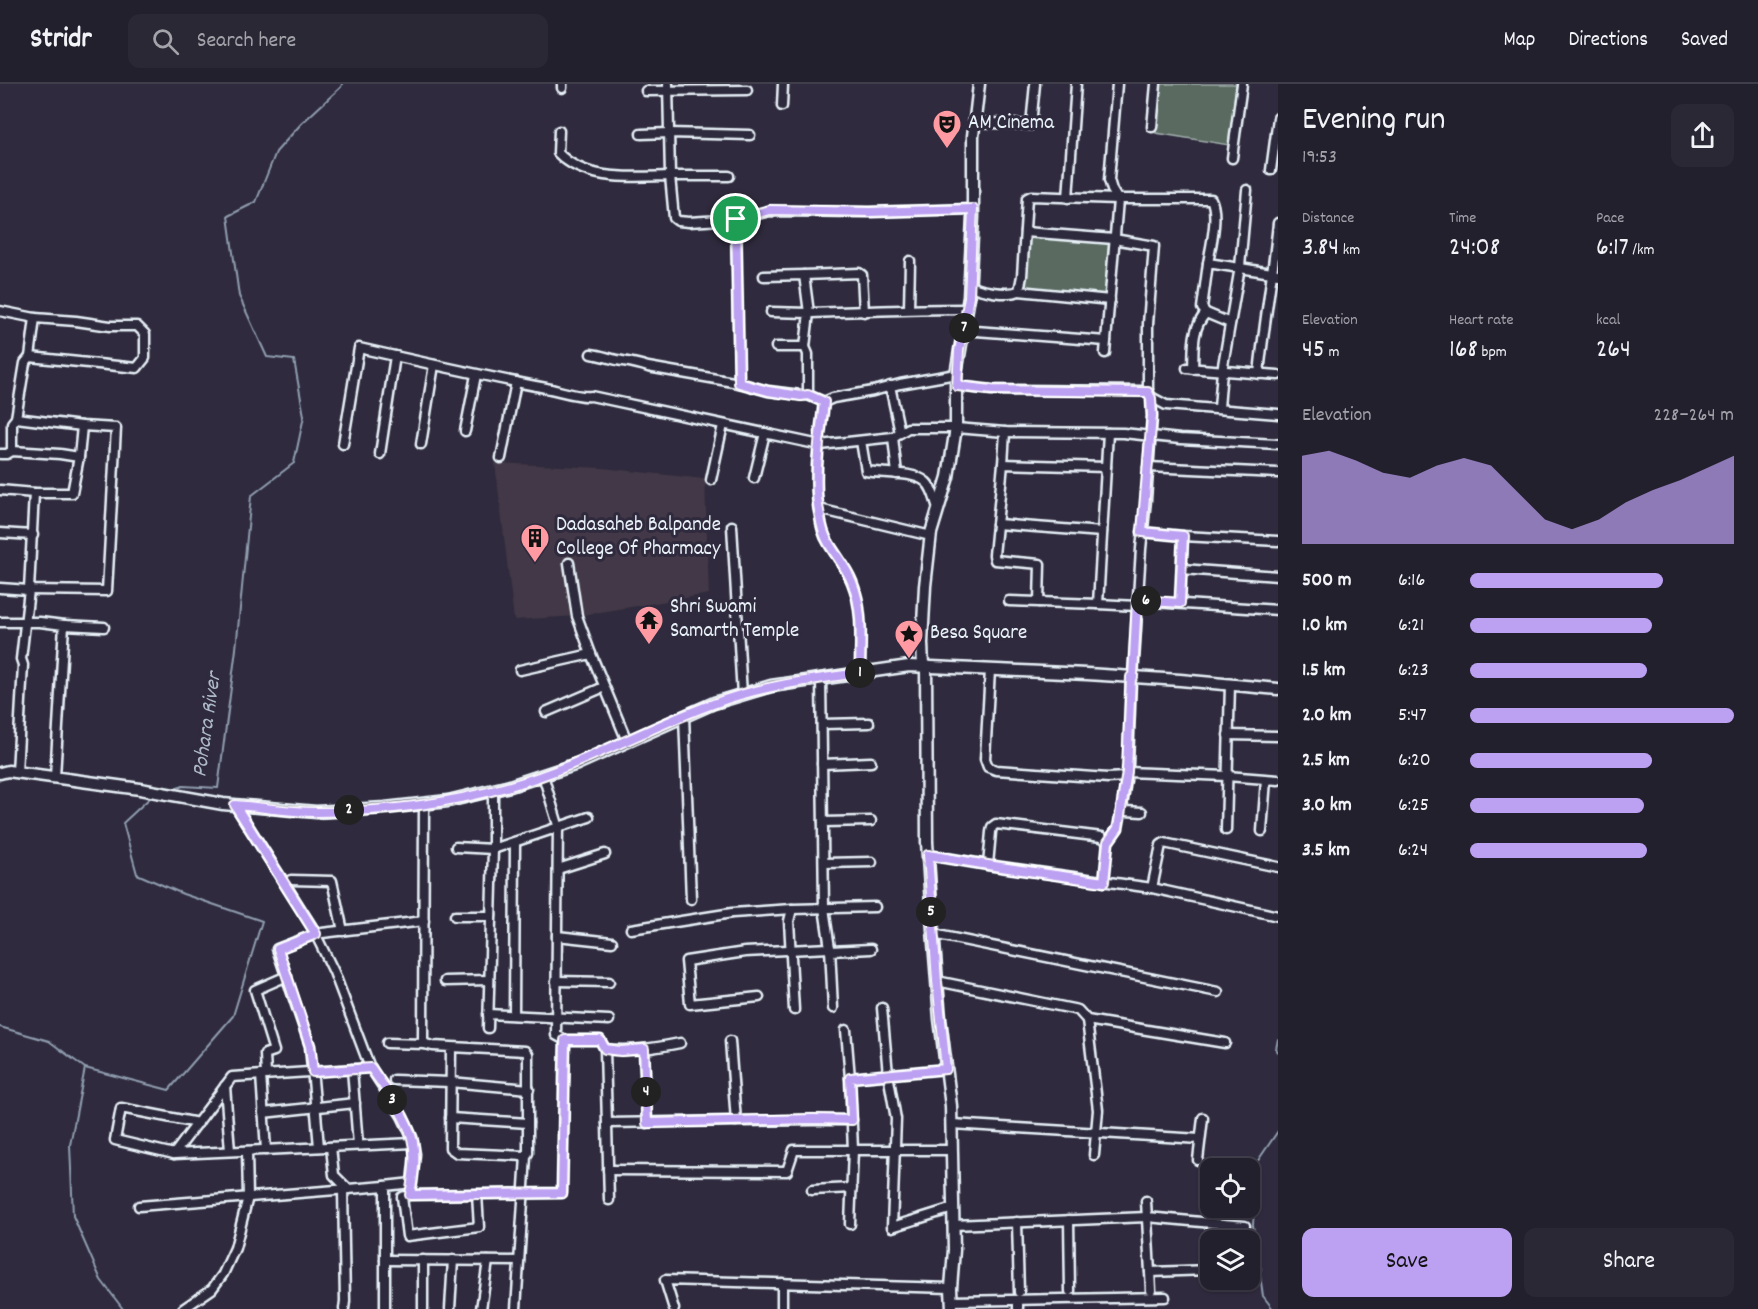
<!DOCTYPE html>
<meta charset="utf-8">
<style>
:root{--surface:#23202e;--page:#2b2836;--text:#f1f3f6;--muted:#a3a3aa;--line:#403e4a;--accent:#bca0f2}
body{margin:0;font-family:Dekko,sans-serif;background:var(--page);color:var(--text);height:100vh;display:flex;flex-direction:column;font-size:22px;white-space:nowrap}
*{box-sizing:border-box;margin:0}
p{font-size:20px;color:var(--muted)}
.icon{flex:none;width:33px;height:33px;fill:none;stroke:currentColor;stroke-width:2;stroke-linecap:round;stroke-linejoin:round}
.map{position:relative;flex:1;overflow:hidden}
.drawer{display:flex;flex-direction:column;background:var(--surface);width:480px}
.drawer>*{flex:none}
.fabs{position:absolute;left:1200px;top:1074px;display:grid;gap:12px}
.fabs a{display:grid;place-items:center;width:60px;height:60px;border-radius:12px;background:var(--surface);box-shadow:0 2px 4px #0004,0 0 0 2px var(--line);font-size:30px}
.pin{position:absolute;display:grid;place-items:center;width:51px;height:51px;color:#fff;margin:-26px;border:3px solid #fff;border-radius:50%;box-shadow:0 2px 6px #0007}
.km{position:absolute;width:30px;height:30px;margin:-15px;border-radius:50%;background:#222;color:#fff;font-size:16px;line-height:30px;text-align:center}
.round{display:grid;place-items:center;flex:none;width:63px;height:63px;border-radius:12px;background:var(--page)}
.head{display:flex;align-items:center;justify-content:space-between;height:102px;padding:0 24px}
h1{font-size:33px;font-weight:600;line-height:45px}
.metrics{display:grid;grid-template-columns:repeat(3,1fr);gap:9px;height:102px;padding:6px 24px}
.metrics div{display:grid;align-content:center}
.metrics b{font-size:26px;font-weight:600}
.metrics small{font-size:16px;font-weight:400}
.metrics p{font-size:16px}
.chart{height:168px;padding:12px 24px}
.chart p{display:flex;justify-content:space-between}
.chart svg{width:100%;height:108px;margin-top:6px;fill:var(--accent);opacity:.7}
.cta{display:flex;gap:12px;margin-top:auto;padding:12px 24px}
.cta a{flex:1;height:69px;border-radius:12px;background:var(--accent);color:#111;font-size:24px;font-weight:600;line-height:69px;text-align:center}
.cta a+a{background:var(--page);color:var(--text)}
ul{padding:0 24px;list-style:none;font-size:20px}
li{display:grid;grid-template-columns:96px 72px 1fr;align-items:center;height:45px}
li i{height:15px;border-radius:8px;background:var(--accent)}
header{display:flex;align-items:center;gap:36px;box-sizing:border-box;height:84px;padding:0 30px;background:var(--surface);border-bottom:2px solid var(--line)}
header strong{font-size:28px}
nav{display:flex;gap:33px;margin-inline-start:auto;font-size:21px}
.search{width:420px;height:54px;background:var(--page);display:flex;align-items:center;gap:15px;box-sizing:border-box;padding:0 21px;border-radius:12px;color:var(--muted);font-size:22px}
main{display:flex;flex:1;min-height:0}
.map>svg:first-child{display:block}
</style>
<header>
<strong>Stridr</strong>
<div class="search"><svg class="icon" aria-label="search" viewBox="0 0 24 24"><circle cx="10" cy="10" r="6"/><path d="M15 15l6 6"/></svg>Search here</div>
<nav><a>Map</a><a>Directions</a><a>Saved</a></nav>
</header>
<main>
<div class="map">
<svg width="1278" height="1225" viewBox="0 0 1278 1225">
<rect width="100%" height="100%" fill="#2f2a3d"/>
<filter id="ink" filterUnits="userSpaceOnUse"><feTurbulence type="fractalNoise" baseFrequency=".0167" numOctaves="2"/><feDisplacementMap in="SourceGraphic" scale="12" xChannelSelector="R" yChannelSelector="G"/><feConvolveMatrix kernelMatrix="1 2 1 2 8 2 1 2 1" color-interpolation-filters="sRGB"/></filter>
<g filter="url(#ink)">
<path fill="#423846" d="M 495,379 L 603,384 L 705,395 L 709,510 L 577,532 L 514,536 Z"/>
<g fill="#5a6a61" stroke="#a1aeac" stroke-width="1.5">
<path d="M 1160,0 L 1236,0 L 1229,61 L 1156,49 Z"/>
<path d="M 1030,152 L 1109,158 L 1105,210 L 1025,203 Z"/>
</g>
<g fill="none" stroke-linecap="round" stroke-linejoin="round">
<g stroke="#909eb0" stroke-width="2">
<path d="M 172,706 L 183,702 L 218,704 L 236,565 L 251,412 L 294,379 L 304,332 L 294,276 L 267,273 L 239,212 L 228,132 L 256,118 L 276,68 L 301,40 L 341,3 L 342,0"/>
<path d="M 0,943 L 49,957 L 85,984"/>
<path d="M 1278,955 L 1276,965 L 1278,968"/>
<path d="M 123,1225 L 101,1196 L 73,1132 L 70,1061 L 85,984 L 169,1006 L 233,932 L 262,837 L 183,810 L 137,790 L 123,739 L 152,712"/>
<path d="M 1273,1225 L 1263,1212 L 1253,1141 L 1257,1078 L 1278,1047"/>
</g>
<g stroke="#e8f1f8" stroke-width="13">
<g id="minor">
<path d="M 668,0 L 670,92 L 674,134 L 678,137 L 689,138 L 736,135 L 770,127 L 869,128 L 973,125"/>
<path d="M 562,4 L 562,0"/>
<path d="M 646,7 L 747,6"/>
<path d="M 782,22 L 783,0"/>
<path d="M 975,38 L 1031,41 L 1035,0"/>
<path d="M 1152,43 L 1156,0"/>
<path d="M 559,47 L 558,69 C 586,98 632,93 668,92 C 688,92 708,92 729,92"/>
<path d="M 641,50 L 669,49 L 750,51"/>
<path d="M 1232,74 L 1242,0"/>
<path d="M 1271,86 L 1278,34"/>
<path d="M 1068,114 L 1076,0"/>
<path d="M 736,135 L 739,299"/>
<path d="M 1025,148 L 1114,155 L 1154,162 L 1148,240 L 1148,307 L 1151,313 L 1152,332 L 1146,416 L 1141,465 L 1133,593"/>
<path d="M 1208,179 L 1202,224 L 1206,229 L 1230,239"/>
<path d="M 804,191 L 859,189 L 862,191 L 864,228"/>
<path d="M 764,192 L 804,191 L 809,229 C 862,227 914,225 967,225"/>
<path d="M 969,202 C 983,207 1006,212 1019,207 L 1022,192 L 1027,114 L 1031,112 L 1117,115 L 1211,115 C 1219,130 1211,162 1208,179 L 1278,190"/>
<path d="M 1019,207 L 1110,216"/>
<path d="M 909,225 L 910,177"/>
<path d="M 0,227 L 35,234 L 76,237 L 110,242 L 137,242 L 145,250 L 145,274 L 137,284 L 30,273 L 25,279 L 16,334 L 12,339 L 12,367"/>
<path d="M 771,228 L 809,229 L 805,263 L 808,270 L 808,311"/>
<path d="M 963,246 L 1106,257"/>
<path d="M 776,263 L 805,263"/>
<path d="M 1105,269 L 1118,116 L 1112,106 L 1109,96 L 1117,0"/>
<path d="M 591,270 C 600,271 608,274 617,276 C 628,278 637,279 648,283 L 739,299 L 768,307 L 801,311 L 808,311 L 824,318"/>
<path d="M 30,273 L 35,234"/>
<path d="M 1187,284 L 1278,291"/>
<path d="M 1193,285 C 1194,264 1191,245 1206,229"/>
<path d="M 1259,290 C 1264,239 1273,190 1278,139"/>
<path d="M 890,302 L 900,349"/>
<path d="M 957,302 L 992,306 L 1148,307"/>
<path d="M 1151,313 L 1166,321 L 1278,330"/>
<path d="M 1219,324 L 1222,287 L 1240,183 L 1247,106"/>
<path d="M 465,347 L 476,291"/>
<path d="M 1108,349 L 1098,520 L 1137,522"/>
<path d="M 893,353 L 897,390"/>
<path d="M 861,357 L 866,387 C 882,390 914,387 926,398 C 933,404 935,416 938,424"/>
<path d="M 343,360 L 359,264 C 421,278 483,292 546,304 C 557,306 581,314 591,312 L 820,361 L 893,353 L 908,344 L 956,344 L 1005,348 L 1123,349 L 1180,355 L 1278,360"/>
<path d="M 421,360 L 434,281"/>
<path d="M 0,370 L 7,370 L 12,367 L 60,370 L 79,373"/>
<path d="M 380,370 L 395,272"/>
<path d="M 501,374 L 516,298"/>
<path d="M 1003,380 L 1005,348"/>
<path d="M 1148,383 L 1278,389"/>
<path d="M 754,394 L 765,349"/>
<path d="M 711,396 L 723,341"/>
<path d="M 0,406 L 34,409 L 72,409 L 79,373 L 82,342"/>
<path d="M 819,425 L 931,452"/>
<path d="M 997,440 L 1102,448"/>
<path d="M 732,442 L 742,611"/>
<path d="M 1142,448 L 1183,452 L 1278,457"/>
<path d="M 0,449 L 33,451"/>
<path d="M 569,479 L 577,532 L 591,570 L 627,657"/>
<path d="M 1182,485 L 1278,492"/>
<path d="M 0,504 L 29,506 L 107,507 L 116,344 L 82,342 L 16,334"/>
<path d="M 1009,517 L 1098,520"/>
<path d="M 1137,517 L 1278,526"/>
<path d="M 1039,518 L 1040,480 L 995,476 L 994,471 L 1003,380 L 1106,383"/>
<path d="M 1180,519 L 1183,452"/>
<path d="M 0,538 L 40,538 L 64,541 L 55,693"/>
<path d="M 64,541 L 104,543"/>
<path d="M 520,586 L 591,570"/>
<path d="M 990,586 L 985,675 L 988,683 L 996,686 L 1108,694 L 1125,693"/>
<path d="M 860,589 C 860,558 864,527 852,498 C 846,483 836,472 828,458 C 824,452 821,440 820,432 C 812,397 820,353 824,318 L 833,314 L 873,307 L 900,300 L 956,290"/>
<path d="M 1131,593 L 1128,682 L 1122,723 L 1126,727 L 1142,728"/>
<path d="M 821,594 L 824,824 L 830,864 L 833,924"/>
<path d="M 546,628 L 604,603"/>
<path d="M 684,632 L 691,815"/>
<path d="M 822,640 L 869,639"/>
<path d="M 1228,651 L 1278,652"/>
<path d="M 822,680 L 871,678"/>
<path d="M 17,688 L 23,581 L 21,575 L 29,506 L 34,409"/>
<path d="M 1127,688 L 1227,692 L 1278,696"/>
<path d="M 424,720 L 423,956 L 425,960 L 433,962 L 525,967 L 528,970 L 528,1069 L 526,1072 L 457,1069 L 450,1064 L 451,964"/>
<path d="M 235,721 L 312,843 L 334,888 L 369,981 L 402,1032 L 412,1053 L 415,1070 L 412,1099 L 385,1102 L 385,1225"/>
<path d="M 823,738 L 871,737"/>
<path d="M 1226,746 L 1230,601"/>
<path d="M 1262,747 L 1266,696"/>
<path d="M 456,763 L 493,765 L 589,733"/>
<path d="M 928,771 L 994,782 L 1152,804 L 1161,761 L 1164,759 L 1278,783"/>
<path d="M 824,779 L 872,778"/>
<path d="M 988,781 L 991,748 L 992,743 L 996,740 L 1102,753 L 1108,758"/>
<path d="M 558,785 L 605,770"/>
<path d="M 291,796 L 332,797 L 343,847"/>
<path d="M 1104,798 L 1108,758 L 1118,744 L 1122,723"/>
<path d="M 1152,804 L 1278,832"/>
<path d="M 792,825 L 789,837 L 794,926"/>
<path d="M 455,832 L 491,832"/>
<path d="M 631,845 L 732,829 L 792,825 L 875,823"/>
<path d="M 322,849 L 424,837"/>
<path d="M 316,850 L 277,865 L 310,962 L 319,1063"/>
<path d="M 933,850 L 1218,908"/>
<path d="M 557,852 L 612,858"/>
<path d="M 830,867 L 871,865"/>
<path d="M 445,897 L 489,896"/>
<path d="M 556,897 L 609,898"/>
<path d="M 937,897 L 1078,926 L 1087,936 L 1225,959"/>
<path d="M 759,913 L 690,920 L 686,877 L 745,868 L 830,864"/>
<path d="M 882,924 L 888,990 L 896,1035 L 892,1143 L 953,1124"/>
<path d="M 488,930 L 609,936"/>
<path d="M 514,931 L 515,758"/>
<path d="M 1087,936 L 1098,1026 L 1094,1071"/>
<path d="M 488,944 L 493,765 L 493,706"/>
<path d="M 846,946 L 850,994"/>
<path d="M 565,956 L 600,956 L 605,965 C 631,968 655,964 680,959"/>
<path d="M 730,957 L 736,1037"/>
<path d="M 387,959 L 425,960"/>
<path d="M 605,965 L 609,1116"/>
<path d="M 644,965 L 647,1039"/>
<path d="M 352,985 L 358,1061"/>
<path d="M 946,985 L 850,994 L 853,1066 L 952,1066"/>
<path d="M 261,991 L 266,1066"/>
<path d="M 266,991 L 265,970 L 274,967 L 255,906 L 287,892"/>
<path d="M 394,996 L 450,998 L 529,1005"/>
<path d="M 225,1002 L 230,1067"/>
<path d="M 263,1029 L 355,1019"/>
<path d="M 450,1034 L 528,1039"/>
<path d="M 198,1039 L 121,1024 L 115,1056 L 174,1070 L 413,1059"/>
<path d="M 607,1039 L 813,1036 L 852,1036"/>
<path d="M 952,1040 L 1200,1055"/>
<path d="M 331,1063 L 334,1091 L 348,1105"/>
<path d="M 174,1070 L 232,993 L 371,984"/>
<path d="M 1198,1076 L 1203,1034"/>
<path d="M 608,1086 L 787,1087 L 794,1066 L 853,1066 L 850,1140"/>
<path d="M 343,1106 L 345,1217 L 344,1225"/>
<path d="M 812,1106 L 852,1104"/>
<path d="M 477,1110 L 479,1143 L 407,1152 L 402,1113 L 410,1111 L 562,1109 L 565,956 L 556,951 L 558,741 L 543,691"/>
<path d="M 1146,1117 L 1151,1206"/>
<path d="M 139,1122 L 385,1102"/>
<path d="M 1069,1136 L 1070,1207"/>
<path d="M 1017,1138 L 1019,1208"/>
<path d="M 954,1141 L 1147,1133 L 1245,1142"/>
<path d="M 385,1176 L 519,1177"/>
<path d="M 1250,1185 L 1255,1185"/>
<path d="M 1150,1188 L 1210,1186"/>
<path d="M 782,1199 L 782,1225"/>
<path d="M 1018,1216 L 1018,1225"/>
<path d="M 952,1217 L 1165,1213"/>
<path d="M 183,1225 L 212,1205 L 223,1190 L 235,1164 L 248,1113 L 247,1067"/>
<path d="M 423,1225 L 423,1176"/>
<path d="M 450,1225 L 453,1176"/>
<path d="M 481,1225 L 488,1177"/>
<path d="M 516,1225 L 526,1072"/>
<path d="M 674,1225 L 665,1196 L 951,1204"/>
</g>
</g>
<g stroke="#e8f1f8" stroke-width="15">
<g id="tertiary">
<path d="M 923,582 L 922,559 L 925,502 L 931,449 L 948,393 L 956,344 L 956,290 L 969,213 L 973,133 L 973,52 L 979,0"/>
<path d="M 926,582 L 927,758 L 931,821 L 940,935 L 951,1022 L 954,1166 L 951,1204 L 952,1225"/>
<path d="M 0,689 L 8,687 L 140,705 L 223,720 L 316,728 L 385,724 L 448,717 L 510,702 L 577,680 L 714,619 L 771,602 L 909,582 L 1087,590 L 1180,596 L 1278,605"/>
</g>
</g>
<use href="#minor" stroke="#2f2a3d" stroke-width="8"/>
<use href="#tertiary" stroke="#2f2a3d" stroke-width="10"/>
</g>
</g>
<g fill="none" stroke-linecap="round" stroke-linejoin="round" filter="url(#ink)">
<g stroke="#fff" stroke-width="12">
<path id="route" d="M 973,125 L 969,213 L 959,267 L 957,302 L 992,306 L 1148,308 L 1151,314 L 1152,332 L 1142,448 L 1183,452 L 1180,519 L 1137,516 L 1133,593 L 1131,593 L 1127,688 L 1118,744 L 1108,758 L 1104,798 L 994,782 L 928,771 L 937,897 L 946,985 L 850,994 L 852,1036 L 813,1035 L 647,1039 L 644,965 L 621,967 L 605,965 L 600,956 L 565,956 L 562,1109 L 410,1111 C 413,1093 417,1072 412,1054 C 405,1029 385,1005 371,984 L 313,988 L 310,962 L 278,865 L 316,850 L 235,721 C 262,723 289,728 317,728 C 381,728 448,720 510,702 C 581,682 644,645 713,620 C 760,602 810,596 860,589 C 860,558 864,527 852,498 C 846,483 836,472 828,458 C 824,451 821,440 820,432 C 812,397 820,354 824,318 L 808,311 L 801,312 L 768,307 L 739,299 L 736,135 L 770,126 L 869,128 Z"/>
</g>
<use href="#route" stroke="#bca0f2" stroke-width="8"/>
</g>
<defs>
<g id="theatre-pin" transform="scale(1.5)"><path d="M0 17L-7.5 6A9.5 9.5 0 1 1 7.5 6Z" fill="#ff9aa2" stroke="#2f2a3d"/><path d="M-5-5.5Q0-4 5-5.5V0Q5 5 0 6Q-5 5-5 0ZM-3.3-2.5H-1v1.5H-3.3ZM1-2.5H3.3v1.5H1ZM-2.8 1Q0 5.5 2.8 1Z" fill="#111"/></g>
<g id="building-pin" transform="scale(1.5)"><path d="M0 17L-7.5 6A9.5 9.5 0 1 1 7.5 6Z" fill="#ff9aa2" stroke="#2f2a3d"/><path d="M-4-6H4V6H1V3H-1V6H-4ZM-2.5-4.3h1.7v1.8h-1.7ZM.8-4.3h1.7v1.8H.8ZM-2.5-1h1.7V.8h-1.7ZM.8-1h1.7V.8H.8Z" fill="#111"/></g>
<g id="temple-pin" transform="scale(1.5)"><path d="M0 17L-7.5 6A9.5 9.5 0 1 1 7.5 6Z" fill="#ff9aa2" stroke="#2f2a3d"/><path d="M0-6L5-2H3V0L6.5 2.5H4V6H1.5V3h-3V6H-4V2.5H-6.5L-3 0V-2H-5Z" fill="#111"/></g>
<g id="sight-pin" transform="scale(1.5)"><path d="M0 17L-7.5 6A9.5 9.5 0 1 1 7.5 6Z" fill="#ff9aa2" stroke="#2f2a3d"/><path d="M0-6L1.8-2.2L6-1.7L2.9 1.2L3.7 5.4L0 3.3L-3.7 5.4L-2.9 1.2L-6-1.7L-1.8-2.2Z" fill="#111"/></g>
</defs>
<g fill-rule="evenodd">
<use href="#theatre-pin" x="947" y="40"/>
<use href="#building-pin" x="535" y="454"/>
<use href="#temple-pin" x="649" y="536"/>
<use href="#sight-pin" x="909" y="550"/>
</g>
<g text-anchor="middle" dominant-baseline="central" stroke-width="6" stroke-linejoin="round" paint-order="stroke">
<g font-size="21" fill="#e8f1f8" stroke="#2f2a3d" text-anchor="start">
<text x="968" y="40">AM Cinema</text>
<text x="556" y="442">Dadasaheb Balpande<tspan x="556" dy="24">College Of Pharmacy</tspan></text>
<text x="670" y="524">Shri Swami<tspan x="670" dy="24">Samarth Temple</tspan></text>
<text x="930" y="550">Besa Square</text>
</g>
<g font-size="22" font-style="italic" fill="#adb9c8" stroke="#2f2a3d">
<text transform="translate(208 641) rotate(-82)">Pohara River</text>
</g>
</g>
</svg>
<div class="fabs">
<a><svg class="icon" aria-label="locate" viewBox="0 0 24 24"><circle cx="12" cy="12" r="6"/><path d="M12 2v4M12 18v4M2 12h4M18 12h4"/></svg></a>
<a><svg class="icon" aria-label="layers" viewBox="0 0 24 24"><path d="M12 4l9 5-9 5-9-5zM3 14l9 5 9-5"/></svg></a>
</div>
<div class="pin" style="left:736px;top:135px;background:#1e9e55"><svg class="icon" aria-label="arrive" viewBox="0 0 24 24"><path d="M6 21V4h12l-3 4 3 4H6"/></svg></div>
<b class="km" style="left:860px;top:589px">1</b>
<b class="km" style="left:349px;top:726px">2</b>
<b class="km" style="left:392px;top:1016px">3</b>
<b class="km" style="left:646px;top:1008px">4</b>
<b class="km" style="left:931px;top:828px">5</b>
<b class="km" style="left:1146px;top:517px">6</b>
<b class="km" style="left:964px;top:244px">7</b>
</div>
<section class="drawer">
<div class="head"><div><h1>Evening run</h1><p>19:53</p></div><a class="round"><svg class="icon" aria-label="share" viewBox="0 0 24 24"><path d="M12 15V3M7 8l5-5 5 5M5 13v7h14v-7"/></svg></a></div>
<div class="metrics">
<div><p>Distance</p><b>3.84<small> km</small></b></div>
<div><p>Time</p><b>24:08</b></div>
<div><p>Pace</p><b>6:17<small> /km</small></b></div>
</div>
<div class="metrics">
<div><p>Elevation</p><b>45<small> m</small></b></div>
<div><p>Heart rate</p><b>168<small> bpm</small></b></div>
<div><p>kcal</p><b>264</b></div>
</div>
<div class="chart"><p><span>Elevation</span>228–264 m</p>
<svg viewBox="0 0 160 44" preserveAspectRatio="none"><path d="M0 44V8L10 6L20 10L30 15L40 17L50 12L60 9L70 12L80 23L90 34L100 38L110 34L120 27L130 22L140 18L150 13L160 8V44z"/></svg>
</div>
<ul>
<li><b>500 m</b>6:16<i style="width:73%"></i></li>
<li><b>1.0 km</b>6:21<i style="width:69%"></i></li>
<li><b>1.5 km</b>6:23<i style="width:67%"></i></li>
<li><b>2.0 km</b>5:47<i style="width:100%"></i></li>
<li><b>2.5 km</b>6:20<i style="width:69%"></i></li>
<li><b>3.0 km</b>6:25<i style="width:66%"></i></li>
<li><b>3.5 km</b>6:24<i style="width:67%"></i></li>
</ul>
<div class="cta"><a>Save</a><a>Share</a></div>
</section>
</main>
